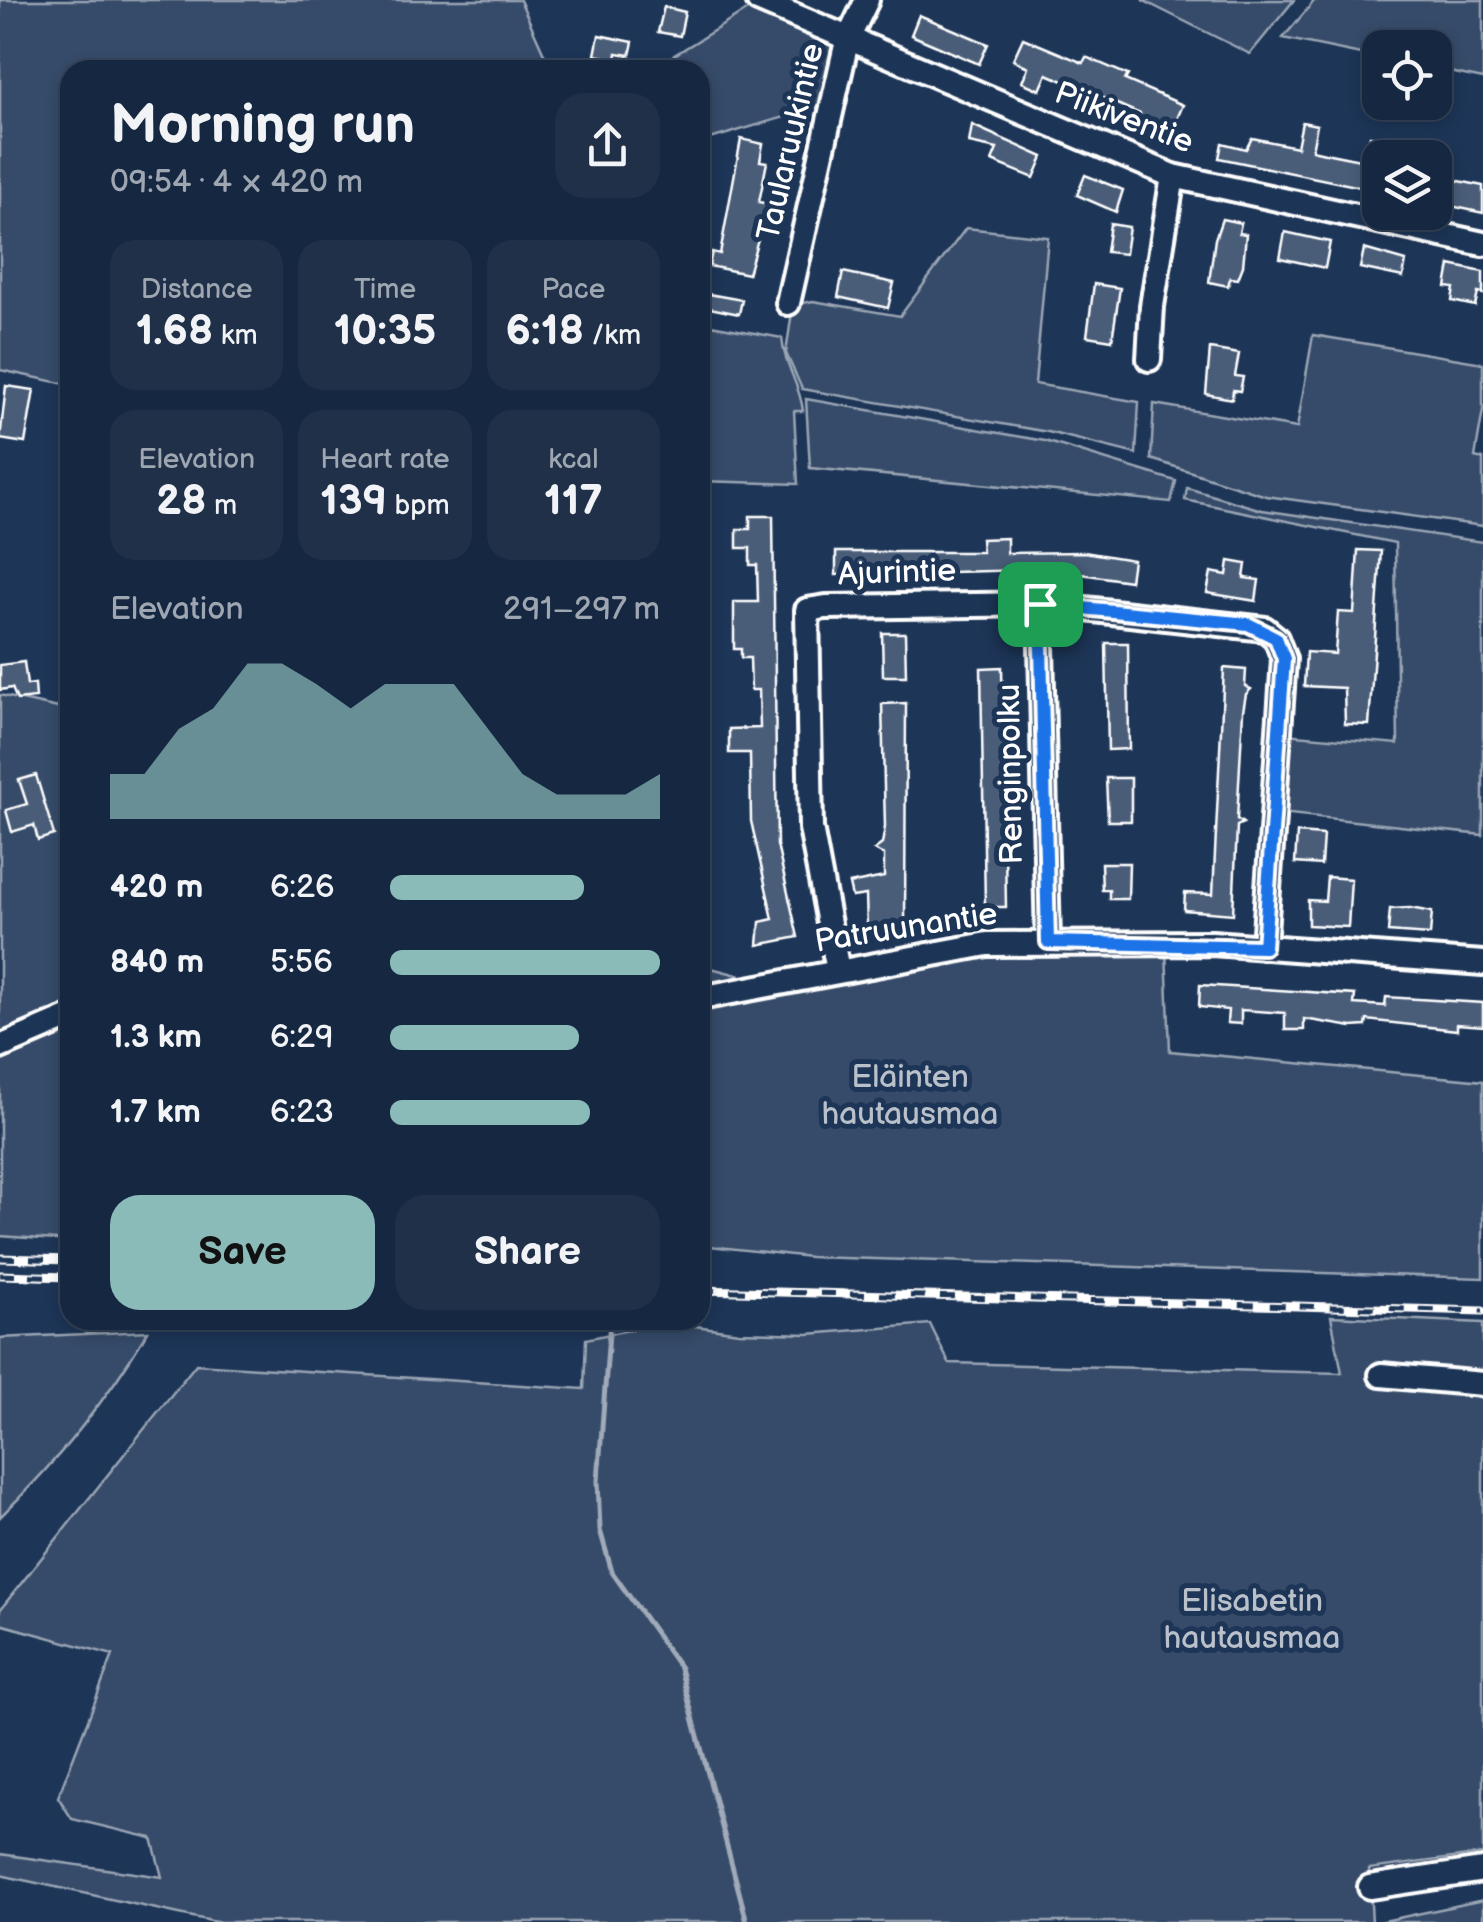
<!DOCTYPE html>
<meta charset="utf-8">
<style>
:root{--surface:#162841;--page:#1f3048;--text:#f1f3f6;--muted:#9ea6b1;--line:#35445a;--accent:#8bbbb9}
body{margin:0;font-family:"Balsamiq Sans",sans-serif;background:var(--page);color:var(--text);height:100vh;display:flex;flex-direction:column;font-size:38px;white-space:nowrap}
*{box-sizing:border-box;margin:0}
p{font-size:32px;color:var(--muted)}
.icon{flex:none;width:55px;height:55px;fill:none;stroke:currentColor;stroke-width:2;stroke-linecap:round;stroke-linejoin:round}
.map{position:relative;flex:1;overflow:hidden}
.drawer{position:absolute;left:60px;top:60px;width:650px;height:1270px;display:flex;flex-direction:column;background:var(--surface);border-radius:30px;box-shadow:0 5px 15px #0003,0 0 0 2px var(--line)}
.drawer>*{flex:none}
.buttons{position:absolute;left:1362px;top:30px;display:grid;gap:20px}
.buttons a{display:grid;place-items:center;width:90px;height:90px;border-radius:20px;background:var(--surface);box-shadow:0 5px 15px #0003,0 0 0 2px var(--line);font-size:50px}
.pin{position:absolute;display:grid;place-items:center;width:85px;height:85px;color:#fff;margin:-42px;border-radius:20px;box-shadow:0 5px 15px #0006}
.round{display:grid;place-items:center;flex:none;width:105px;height:105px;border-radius:30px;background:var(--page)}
.head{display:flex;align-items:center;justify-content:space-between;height:170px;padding:0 50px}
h1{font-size:55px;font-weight:600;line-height:75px}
.figures{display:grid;grid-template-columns:repeat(3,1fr);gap:15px;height:170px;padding:10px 50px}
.figures div{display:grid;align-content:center;border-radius:25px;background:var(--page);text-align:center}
.figures b{font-size:42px;font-weight:600}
.figures small{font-size:28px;font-weight:400}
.figures p{font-size:28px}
.chart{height:280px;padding:20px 50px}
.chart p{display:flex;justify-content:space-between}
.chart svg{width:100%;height:180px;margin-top:10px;fill:var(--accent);opacity:.7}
.primary-button{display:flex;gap:20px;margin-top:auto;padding:20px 50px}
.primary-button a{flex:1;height:115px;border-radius:30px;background:var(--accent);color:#111;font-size:40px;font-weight:600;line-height:115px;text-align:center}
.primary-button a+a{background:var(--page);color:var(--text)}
ul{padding:0 50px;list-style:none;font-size:32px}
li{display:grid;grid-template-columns:160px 120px 1fr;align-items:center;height:75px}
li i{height:25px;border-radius:12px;background:var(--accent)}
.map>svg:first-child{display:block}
</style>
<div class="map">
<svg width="1483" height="1922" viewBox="0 0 1483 1922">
<rect width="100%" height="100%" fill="#1d3557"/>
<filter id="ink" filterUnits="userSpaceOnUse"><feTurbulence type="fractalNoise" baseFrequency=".01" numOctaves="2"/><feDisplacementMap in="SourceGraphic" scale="20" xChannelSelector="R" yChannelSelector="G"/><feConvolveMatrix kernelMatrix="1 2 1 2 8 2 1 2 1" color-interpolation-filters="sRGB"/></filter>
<g filter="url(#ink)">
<g fill="#364b69" stroke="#9aa5b4" stroke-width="2.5">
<path d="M 0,0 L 520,0 L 545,56 L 574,70 L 70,70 L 70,385 L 0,370 Z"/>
<path d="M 1142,0 L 1294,0 L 1250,54 Z"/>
<path d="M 1315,0 L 1483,0 L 1483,79 L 1435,69 L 1435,48 L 1380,48 L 1380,58 L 1283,38 Z"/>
<path d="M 754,6 L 839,46 L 825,105 L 700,142 L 700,70 L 650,70 Z"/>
<path d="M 966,228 L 1048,237 L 1035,384 L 1139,402 L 1136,454 L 1048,432 L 802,389 L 786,353 L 793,305 L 813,301 L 900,316 Z"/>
<path d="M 700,323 L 782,338 C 784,365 800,384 803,411 L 794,411 L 798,484 L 700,481 Z"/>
<path d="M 1313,335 L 1483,363 L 1483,410 L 1475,457 L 1483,459 L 1483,526 L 1266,496 L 1151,459 L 1154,404 L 1297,428 Z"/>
<path d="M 806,399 L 1045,441 L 1176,481 L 1171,502 L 810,468 Z"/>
<path d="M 1187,488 L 1262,510 L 1483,542 L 1483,835 L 1280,813 L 1285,734 L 1398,744 L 1395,543 L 1185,500 Z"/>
<path d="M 70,638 L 70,1241 L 0,1236 L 0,695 L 58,708 Z"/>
<path d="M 700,912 L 711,968 L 764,982 L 988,951 L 1166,949 L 1170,1051 L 1483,1081 L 1483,1278 L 810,1257 L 700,1245 Z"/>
<path d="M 1331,1316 L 1483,1323 L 1483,1854 L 1369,1869 L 1372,1922 L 216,1922 L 0,1875 L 0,1854 L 162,1877 L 152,1838 L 72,1819 L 58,1797 L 113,1655 L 0,1624 L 0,1610 L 196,1364 L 584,1389 L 586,1339 L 666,1322 L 739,1332 L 808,1334 L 930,1324 L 949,1363 L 1342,1373 Z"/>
<path d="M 148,1331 C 106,1401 58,1461 0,1517 L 0,1338 Z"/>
<path d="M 1483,1900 L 1483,1922 L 1379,1922 Z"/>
</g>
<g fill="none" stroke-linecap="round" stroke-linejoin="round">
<path stroke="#a0aab8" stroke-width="5" d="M 610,1320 L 598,1481 L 600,1530 L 612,1572 L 680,1668 L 747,1922"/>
</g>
<g fill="#4a5d79" stroke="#fff" stroke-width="2.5">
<path d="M 664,7 L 685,12 L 680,36 L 658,32 Z"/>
<path d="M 919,15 L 988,44 L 979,64 L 911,35 Z"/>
<path d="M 599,35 L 633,42 L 630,55 L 617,53 L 616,59 L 595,55 Z"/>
<path d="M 1023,38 L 1083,63 L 1086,57 L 1128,75 L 1125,80 L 1183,105 L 1173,128 L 1158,122 L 1152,137 L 1134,129 L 1140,114 L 1103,98 L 1096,113 L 1077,105 L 1084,90 L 1047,74 L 1040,90 L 1022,82 L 1028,67 L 1013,60 Z"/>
<path d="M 1302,122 L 1317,125 L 1312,150 L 1325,153 L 1365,161 L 1370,136 L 1385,139 L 1380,191 L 1219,158 L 1222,143 L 1246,149 L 1252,138 L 1297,147 Z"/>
<path d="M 972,125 L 1043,157 L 1034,178 L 992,161 L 997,149 L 969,143 Z"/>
<path d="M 741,139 L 763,144 L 760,161 L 767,162 L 759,202 L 768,204 L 748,274 L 709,266 L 712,252 L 720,254 Z"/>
<path d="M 1085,175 L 1123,190 L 1116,212 L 1077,195 Z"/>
<path d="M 1445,178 L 1483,186 L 1483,213 L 1442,204 Z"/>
<path d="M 1222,219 L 1241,223 L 1239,233 L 1246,234 L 1243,266 L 1238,279 L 1230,278 L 1228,286 L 1209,282 L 1215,239 Z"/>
<path d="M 1110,224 L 1129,227 L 1125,254 L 1106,252 Z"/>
<path d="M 1285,232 L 1330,242 L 1325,268 L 1280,258 Z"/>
<path d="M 1364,249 L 1406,261 L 1403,277 L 1360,268 Z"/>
<path d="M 1450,265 L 1483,272 L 1483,294 L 1478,293 L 1475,306 L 1452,301 L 1454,288 L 1446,287 Z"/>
<path d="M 843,272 L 894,283 L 888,308 L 838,297 Z"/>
<path d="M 1094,284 L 1120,288 L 1112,340 L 1087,336 Z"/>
<path d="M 703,293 L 742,300 L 739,314 L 700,306 Z"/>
<path d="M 1210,349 L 1239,354 L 1235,376 L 1243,377 L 1240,391 L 1233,390 L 1232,399 L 1206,394 Z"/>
<path d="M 6,386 L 34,390 L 25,443 L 0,439 Z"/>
<path d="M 750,516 L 773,516 L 777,845 L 798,937 L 758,945 L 760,922 L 773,919 L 751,821 L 750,753 L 729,753 L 729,729 L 760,728 L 759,690 L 751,690 L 750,658 L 741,658 L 741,649 L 734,649 L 734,602 L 758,602 L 757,565 L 750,565 L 750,548 L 737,548 L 737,529 L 750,529 Z"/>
<path d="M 1007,538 L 1007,553 L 1084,552 L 1133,560 L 1130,581 L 1081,574 L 1028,574 L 1028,570 L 836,575 L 836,552 L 982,552 L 981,539 Z"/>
<path d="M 1358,550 L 1381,551 L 1369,725 L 1345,724 L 1344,688 L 1304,686 L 1306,652 L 1335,654 L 1338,612 L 1354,613 Z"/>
<path d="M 1229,561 L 1246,564 L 1244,578 L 1259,580 L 1256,601 L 1207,593 L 1211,572 L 1227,575 Z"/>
<path d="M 882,633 L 905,633 L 906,676 L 883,676 Z"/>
<path d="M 1106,643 L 1128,643 L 1129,749 L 1108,750 Z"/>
<path d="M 24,662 L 27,685 L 35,684 L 36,698 L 17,700 L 12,688 L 0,690 L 0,665 Z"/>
<path d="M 1002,667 L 1006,907 L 985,907 L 981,668 Z"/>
<path d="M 1224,668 L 1246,670 L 1245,686 L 1251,689 L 1246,694 L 1243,711 L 1237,819 L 1243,823 L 1237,826 L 1233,914 L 1184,910 L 1185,893 L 1213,894 Z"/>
<path d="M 906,703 L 905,926 L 867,927 L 866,895 L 852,897 L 849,884 L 884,877 L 884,855 L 874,850 L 882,844 L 885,827 L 882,704 Z"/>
<path d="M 36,775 L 54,835 L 38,840 L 34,825 L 12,832 L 6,810 L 27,804 L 19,780 Z"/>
<path d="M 1106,778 L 1131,778 L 1131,821 L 1108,821 Z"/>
<path d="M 1297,833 L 1323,835 L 1321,865 L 1295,863 Z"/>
<path d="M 1101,863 L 1129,863 L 1128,899 L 1109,899 L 1109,890 L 1102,890 Z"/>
<path d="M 1327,877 L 1351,879 L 1348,927 L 1308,925 L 1308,900 L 1325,901 Z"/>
<path d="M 1410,908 L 1432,912 L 1430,935 L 1388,932 L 1390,909 Z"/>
<path d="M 1200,985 L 1355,995 L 1354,1004 L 1385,1006 L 1386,997 L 1483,1003 L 1483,1026 L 1457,1024 L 1457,1030 L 1367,1020 L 1366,1026 L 1352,1027 L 1304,1019 L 1304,1030 L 1285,1030 L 1285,1013 L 1241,1010 L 1241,1024 L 1227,1023 L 1228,1010 L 1199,1007 Z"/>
</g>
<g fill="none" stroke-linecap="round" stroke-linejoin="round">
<g stroke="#fff" stroke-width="30">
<g id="minor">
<path d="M 758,0 L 1173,176 L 1483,244"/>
<path d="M 788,303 L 847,41 L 867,0"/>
<path d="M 1149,359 L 1152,306 L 1173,176"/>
<path d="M 1040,604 L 1048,943"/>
<path d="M 838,971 L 811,828 L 807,610 L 826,607 L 1040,604 L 1265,629 L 1276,638 L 1284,659 L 1264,947"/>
<path d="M 700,998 L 987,944 L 1212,943 L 1483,963"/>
<path d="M 0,1047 L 70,1017"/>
<path d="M 1381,1375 L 1483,1384"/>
<path d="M 1370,1887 L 1483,1870"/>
</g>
</g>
<use href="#minor" stroke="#1d3557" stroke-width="22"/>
<g stroke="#fff" stroke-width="9">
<g id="rail">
<path d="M 0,1258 L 70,1260"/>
<path d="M 0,1275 L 70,1277"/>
<path d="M 700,1290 L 1483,1311"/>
</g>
</g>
<use href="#rail" stroke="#1d3557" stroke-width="5" stroke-dasharray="15" stroke-linecap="butt"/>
</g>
</g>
<g fill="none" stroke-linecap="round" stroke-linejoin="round" filter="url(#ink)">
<g stroke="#fff" stroke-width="20">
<path id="route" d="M 1040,604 L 1248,624 L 1276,638 L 1284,659 L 1264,947 L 1048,942 Z"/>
</g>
<use href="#route" stroke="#1a73e8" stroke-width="12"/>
</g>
<g text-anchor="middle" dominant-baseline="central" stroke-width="10" stroke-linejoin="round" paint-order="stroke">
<g font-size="32" fill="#fff" stroke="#1d3557">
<text transform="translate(1124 118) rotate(21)">Piikiventie</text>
<text transform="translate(791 142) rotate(-77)">Taularuukintie</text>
<text transform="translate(897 573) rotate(-2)">Ajurintie</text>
<text transform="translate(1011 774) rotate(-91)">Renginpolku</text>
<text transform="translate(906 928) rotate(-9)">Patruunantie</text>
</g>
<g font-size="32" fill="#b9c0ca" stroke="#1d3557">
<text x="910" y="1077">Eläinten<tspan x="910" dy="37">hautausmaa</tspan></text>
<text x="1252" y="1601">Elisabetin<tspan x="1252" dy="37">hautausmaa</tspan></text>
</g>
</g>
</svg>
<div class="buttons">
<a><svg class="icon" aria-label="locate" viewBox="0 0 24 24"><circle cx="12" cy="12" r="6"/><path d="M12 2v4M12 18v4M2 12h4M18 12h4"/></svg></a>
<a><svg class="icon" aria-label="layers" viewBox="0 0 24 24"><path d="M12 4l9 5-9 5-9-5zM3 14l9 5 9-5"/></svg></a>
</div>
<div class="pin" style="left:1040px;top:604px;background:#1e9e55"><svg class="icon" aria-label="arrive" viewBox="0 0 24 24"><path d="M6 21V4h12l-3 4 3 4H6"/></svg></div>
<section class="drawer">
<div class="head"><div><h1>Morning run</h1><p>09:54 · 4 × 420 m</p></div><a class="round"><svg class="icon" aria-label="share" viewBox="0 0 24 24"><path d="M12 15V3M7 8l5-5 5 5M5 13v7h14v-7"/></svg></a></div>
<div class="figures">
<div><p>Distance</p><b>1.68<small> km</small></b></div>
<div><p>Time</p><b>10:35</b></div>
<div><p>Pace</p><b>6:18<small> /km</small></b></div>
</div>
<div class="figures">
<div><p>Elevation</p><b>28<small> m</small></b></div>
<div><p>Heart rate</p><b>139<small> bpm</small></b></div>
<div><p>kcal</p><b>117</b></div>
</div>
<div class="chart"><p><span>Elevation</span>291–297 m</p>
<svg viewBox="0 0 160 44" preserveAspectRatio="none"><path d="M0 44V33L10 33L20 22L30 17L40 6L50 6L60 11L70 17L80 11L90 11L100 11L110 22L120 33L130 38L140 38L150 38L160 33V44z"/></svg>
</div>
<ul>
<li><b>420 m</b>6:26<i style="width:72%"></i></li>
<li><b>840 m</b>5:56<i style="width:100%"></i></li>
<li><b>1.3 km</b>6:29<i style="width:70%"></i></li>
<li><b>1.7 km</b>6:23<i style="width:74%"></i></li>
</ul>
<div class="primary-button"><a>Save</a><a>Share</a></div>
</section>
</div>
